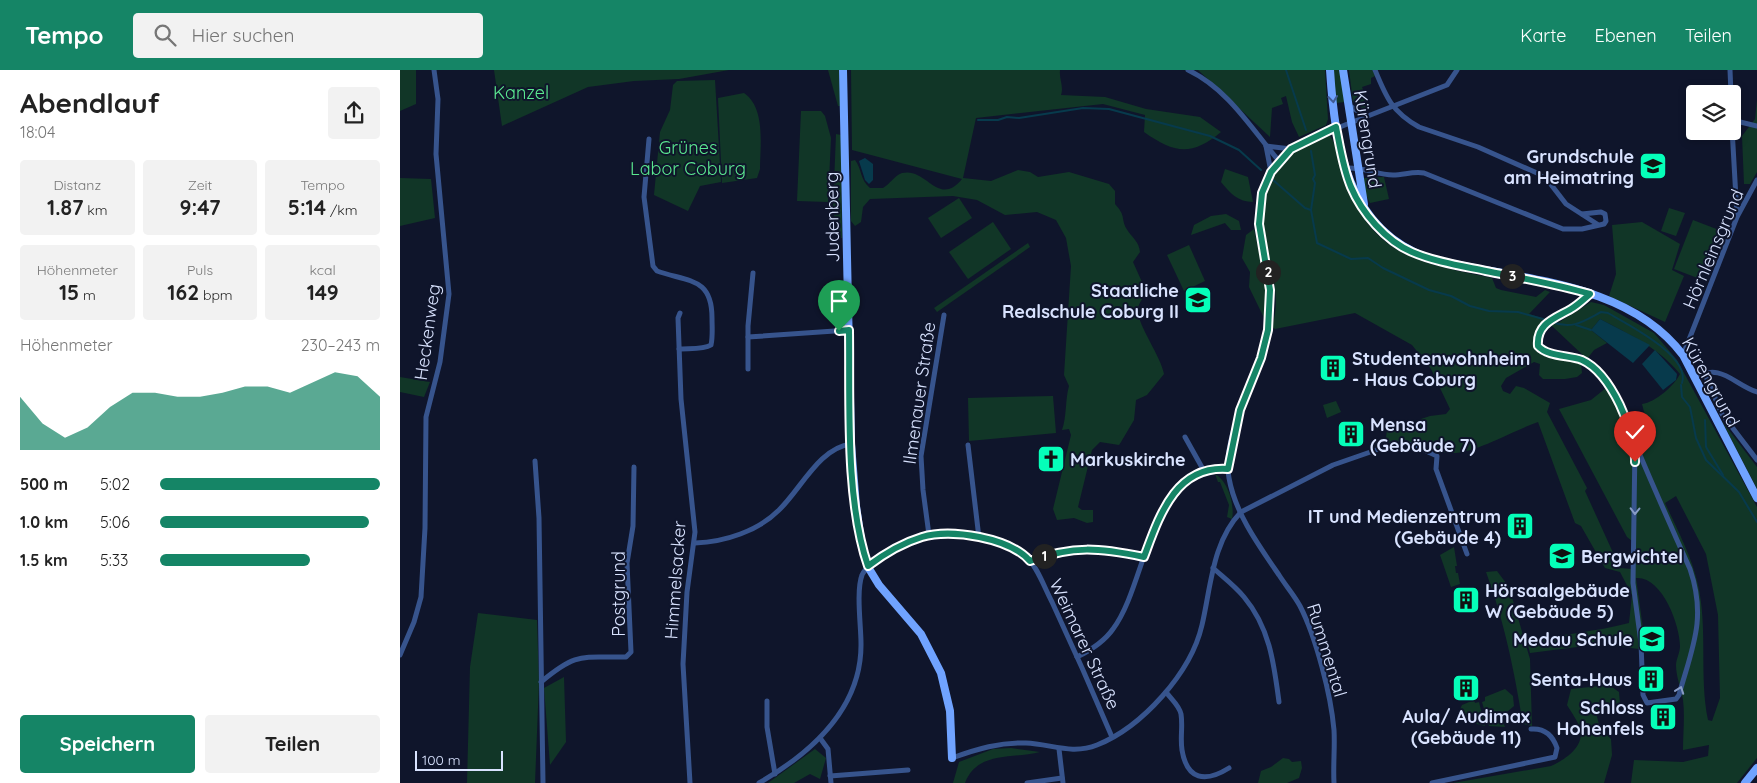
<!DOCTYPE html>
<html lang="de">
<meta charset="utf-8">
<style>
:root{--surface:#fff;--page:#f2f2f2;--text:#222;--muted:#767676;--accent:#158566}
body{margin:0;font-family:Quicksand,sans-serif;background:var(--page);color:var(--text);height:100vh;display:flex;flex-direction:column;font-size:19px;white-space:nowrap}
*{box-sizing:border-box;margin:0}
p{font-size:16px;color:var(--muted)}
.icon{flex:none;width:28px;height:28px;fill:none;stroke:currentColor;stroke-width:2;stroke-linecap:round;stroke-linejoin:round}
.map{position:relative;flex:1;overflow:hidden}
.details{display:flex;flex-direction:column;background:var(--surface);width:400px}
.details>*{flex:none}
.tools{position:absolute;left:1286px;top:15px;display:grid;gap:10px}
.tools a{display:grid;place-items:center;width:55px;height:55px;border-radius:5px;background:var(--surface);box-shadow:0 2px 8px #0003;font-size:25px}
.scale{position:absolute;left:15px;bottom:12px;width:88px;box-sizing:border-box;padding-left:5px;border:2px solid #d9e3ff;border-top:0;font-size:14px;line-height:18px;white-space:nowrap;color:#d9e3ff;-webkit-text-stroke:4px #0f152b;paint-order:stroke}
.pin{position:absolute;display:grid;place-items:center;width:42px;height:42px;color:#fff;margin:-51px -21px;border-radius:50% 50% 50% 0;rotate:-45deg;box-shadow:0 0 5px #0007}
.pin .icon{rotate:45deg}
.km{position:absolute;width:25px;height:25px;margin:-12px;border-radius:50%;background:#222;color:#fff;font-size:14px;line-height:25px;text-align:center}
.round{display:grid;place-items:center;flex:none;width:52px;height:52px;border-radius:5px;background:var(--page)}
.head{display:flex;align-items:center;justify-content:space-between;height:85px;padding:0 20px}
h1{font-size:28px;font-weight:700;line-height:38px}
.figures{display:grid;grid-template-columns:repeat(3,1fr);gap:8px;height:85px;padding:5px 20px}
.figures div{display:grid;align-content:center;border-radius:5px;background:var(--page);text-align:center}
.figures b{font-size:21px;font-weight:700}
.figures small{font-size:14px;font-weight:400}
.figures p{font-size:14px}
.chart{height:140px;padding:10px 20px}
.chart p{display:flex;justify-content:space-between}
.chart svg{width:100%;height:90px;margin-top:5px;fill:var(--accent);opacity:.7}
.button{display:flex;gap:10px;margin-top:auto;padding:10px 20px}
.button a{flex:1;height:58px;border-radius:5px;background:var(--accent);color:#fff;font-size:20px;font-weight:700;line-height:58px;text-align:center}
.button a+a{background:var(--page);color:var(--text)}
ul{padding:0 20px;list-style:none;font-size:16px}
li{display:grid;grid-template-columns:80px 60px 1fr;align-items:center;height:38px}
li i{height:12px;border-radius:6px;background:var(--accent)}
header{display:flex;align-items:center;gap:30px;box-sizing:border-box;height:70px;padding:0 25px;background:var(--accent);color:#fff}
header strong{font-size:24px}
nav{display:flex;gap:28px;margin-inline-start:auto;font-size:18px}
.search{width:350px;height:45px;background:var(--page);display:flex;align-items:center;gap:12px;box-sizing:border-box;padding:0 18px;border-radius:5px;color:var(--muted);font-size:19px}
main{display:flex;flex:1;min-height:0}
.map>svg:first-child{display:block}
</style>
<header>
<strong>Tempo</strong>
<div class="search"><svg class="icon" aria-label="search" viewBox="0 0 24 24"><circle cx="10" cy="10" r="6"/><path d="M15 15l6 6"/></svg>Hier suchen</div>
<nav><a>Karte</a><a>Ebenen</a><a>Teilen</a></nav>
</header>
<main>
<section class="details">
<div class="head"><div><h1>Abendlauf</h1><p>18:04</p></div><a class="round"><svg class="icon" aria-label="share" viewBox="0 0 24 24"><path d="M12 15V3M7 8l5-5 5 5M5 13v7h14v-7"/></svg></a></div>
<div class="figures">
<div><p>Distanz</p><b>1.87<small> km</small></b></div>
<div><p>Zeit</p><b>9:47</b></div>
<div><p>Tempo</p><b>5:14<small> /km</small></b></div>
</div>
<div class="figures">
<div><p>Höhenmeter</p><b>15<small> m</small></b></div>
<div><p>Puls</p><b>162<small> bpm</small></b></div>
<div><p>kcal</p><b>149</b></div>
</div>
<div class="chart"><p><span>Höhenmeter</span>230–243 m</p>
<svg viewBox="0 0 160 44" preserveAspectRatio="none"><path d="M0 44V18L10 31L20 38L30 33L40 23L50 16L60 16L70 18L80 18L90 16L100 13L110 13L120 16L130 11L140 6L150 8L160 18V44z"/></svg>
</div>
<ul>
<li><b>500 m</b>5:02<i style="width:100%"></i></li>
<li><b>1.0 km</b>5:06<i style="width:95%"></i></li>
<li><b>1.5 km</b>5:33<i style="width:68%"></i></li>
</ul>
<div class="button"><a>Speichern</a><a>Teilen</a></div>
</section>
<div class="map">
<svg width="1357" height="713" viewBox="0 0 1357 713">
<rect width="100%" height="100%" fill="#0f152b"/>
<g fill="#113627" fill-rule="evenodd">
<path d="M 0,0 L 16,0 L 16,34 L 0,41 Z"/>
<path d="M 94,0 L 329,0 L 279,9 L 234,11 L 188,17 L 102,56 Z"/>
<path d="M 428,0 L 439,0 L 442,36 L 438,36 Z"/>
<path d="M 451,0 L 660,0 C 659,10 664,16 661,25 L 705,27 L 746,39 L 800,47 L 821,62 C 791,87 774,83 744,62 L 745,45 L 703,34 L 576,48 L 563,108 L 591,111 L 618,100 L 630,102 L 638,107 L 669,102 L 709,114 L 715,121 L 715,134 C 726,146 721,148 726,158 C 732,168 739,171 740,182 L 733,192 L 746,221 C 745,227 738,233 738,239 C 736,253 761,286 764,304 L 747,325 L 736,330 L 734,350 L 721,372 L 719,375 L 700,372 L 692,380 L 678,437 L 682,440 L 693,440 L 693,452 L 687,453 L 674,448 L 657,450 L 653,439 L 671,365 L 669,359 L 662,360 C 667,346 665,330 669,316 L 664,305 L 671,196 L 666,168 L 656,150 L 637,142 L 605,145 L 577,130 L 553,126 L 470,129 L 463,137 L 461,152 L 455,156 L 451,151 L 451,91 L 455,90 C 462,99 460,110 470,118 L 483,118 C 490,114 494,106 502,103 C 527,97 538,138 562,109 L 452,80 Z"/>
<path d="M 798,0 L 925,0 L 928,49 L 926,55 L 899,67 L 892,52 L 886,26 L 881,28 L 883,34 L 872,38 L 870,67 Z"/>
<path d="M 933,0 L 941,0 L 945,32 L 936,33 Z"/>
<path d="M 949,0 L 973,0 L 975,6 L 971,8 L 971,14 L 962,17 L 970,38 L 962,38 L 953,32 Z"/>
<path d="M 315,10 L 321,112 L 300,116 L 288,141 L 254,125 L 260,62 L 270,40 L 273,15 L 277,11 Z"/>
<path d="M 344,23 C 366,38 360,76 360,99 L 357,108 L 322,113 L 318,28 Z"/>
<path d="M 1357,30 L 1357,102 L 1350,114 L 1344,114 L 1342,66 L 1355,49 Z"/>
<path d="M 401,41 L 421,41 L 425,46 L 431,68 L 428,132 L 397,131 Z"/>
<path d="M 436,64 L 441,65 L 442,168 L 438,168 L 433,139 Z"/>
<path d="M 930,66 C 938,76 940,104 946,117 C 979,189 1021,193 1092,208 L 1096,218 L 1101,220 L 1136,227 L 1145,220 L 1150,222 L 1129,244 L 1158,253 L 1191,232 L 1204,235 L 1254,263 L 1277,290 L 1357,437 L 1357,688 L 1337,713 L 1231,713 L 1234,690 L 1283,692 L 1308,686 L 1309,675 L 1283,680 C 1283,663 1285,646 1283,630 C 1281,618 1276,607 1276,595 C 1276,589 1280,583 1280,576 C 1280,555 1262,506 1236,508 L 1246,580 L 1201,574 L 1130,583 L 1127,572 C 1161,564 1195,562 1229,553 L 1232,525 L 1220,502 L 1205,498 L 1181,456 L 1175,453 L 1138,352 C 1114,360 1076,383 1052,383 C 1023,383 1015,366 985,374 L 987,360 L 994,352 L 1009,353 L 1030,346 L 1046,344 L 1050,339 L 1031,299 L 1012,275 L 955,243 L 875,259 L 872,257 C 888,207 847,159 872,110 C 878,99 885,89 896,81 C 905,73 919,64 930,66 ZM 1200,249 C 1230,265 1258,277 1280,304 C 1274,316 1256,332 1242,334 L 1249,361 L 1234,365 L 1231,348 L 1211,314 L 1191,330 L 1159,339 L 1227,467 L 1232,471 L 1232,499 L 1220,498 L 1185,421 L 1187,418 L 1147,342 L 1150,333 L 1124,318 L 1116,316 L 1110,324 L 1103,321 L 1101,316 L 1106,308 L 1134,292 L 1140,294 L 1139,305 L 1143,309 L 1165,309 L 1177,307 L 1182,303 L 1181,293 L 1141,283 L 1135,278 C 1131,265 1140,259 1152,256 L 1187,289 L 1194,280 L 1207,273 L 1191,260 ZM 1276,426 L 1306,484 L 1318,545 L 1320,628 L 1312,651 L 1308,650 C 1299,606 1308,559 1298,515 C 1292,487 1277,459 1265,433 Z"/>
<path d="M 825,99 L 848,107 L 853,132 C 838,132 830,123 821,112 Z"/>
<path d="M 984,107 L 989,129 L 970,133 L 964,121 L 962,108 Z"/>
<path d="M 0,108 L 31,109 L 35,148 L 0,156 Z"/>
<path d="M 559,128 L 572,148 L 541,168 L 528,148 Z"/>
<path d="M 1269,138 L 1285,143 L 1276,166 L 1261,161 Z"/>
<path d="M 826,144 L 839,151 L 841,160 L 831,160 L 825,153 L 791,165 L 794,155 L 811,146 Z"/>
<path d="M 1293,150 L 1319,160 L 1300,209 L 1274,199 Z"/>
<path d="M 593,152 L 611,179 L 568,209 L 549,182 Z"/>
<path d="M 1242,152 L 1280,174 L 1272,200 L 1284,206 L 1265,252 L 1209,226 L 1216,204 L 1212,155 Z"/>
<path d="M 854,159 L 866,215 L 865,250 L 849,217 L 850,202 L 842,188 L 846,165 Z"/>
<path d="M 628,173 L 630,177 L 537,242 L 534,238 Z"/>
<path d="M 789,175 L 805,211 L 784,221 L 767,185 Z"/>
<path d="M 0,307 L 30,312 L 24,327 L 0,322 Z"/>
<path d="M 653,326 L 656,363 L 569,371 L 568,328 Z"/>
<path d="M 936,331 L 941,342 L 927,348 L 923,335 Z"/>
<path d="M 1322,351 L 1357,397 L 1357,419 Z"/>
<path d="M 815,404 C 828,411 835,435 832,449 L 827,447 L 829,435 L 820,412 L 818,412 Z"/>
<path d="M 1054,477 L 1057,496 L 1055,496 L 1056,503 L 1058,503 L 1060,514 L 1051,517 L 1040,485 Z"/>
<path d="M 1097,501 L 1109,517 L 1130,589 L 1132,656 L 1123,654 C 1114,600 1105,554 1086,502 Z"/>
<path d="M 78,543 L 137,550 L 139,612 L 135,713 L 67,713 L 70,597 Z"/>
<path d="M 164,607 L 166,672 L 150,695 L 144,618 Z"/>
<path d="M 1209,615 L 1219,622 L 1220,634 L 1206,634 L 1196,643 L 1200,658 L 1211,669 L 1212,685 L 1204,713 L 1053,713 L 1151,696 C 1164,690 1185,677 1180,659 C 1178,651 1171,642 1167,635 L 1171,619 Z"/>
<path d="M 1105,619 L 1113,626 L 1114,636 L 1101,647 L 1105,657 L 1089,656 L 1082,632 L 1085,631 L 1085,627 Z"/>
<path d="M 1074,630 L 1075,633 L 1079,632 L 1085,656 L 1065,651 L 1058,644 L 1062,635 Z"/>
<path d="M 611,678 L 640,682 C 612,689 577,681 565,713 L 553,713 L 559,692 L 593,679 Z"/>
<path d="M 415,679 L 426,688 L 420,709 L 410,704 L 394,713 L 368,713 Z"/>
<path d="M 883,688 L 889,689 L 892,692 L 901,691 L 902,698 L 899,708 L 887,713 L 858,713 L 861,701 L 871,697 Z"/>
</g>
<g fill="#073a4c">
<path d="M 465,88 L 473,94 L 473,110 L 469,114 L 465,110 L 459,91 Z"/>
<path d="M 1200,249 L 1250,275 L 1233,293 L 1191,260 Z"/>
<path d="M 1255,280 L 1277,304 L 1276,310 L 1263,320 L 1242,294 Z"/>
</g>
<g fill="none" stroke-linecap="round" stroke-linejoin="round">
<g stroke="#073a4c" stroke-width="2">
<path d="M 886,0 L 906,60"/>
<path d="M 578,50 L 598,50 L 607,47 L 619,48 L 683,38 L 709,39 L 810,66 L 839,80 L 861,100"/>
<path d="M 911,81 L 915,105 L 913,109 L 915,113 L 911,140 L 917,173 L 951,189 L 968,188 L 983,198 L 1029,220 L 1051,226 L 1070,236 L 1089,241 L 1118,242 L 1143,249"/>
<path d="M 873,110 L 905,138 L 911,140"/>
<path d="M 1152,252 C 1172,260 1184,251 1201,242 L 1208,243 C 1227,254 1291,286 1282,313"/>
<path d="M 1176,255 L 1191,260"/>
<path d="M 1281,315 L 1282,327 L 1290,337 L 1296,368 L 1306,390 L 1339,422 L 1357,452"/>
<path d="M 1305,350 L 1306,377 L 1323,405"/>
</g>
<g stroke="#37548d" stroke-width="5">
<path d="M 788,0 C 828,19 851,58 879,91"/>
<path d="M 975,0 C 986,27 992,42 1019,57 L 1078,77 L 1137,103 L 1149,112 L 1166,134 L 1197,154"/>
<path d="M 1330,0 L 1331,24"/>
<path d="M 948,35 L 966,46"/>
<path d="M 1332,50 L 1357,56"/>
<path d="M 1332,58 L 1337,146"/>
<path d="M 249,69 L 244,127 L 253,196 L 257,201 C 288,212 312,207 312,248 C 312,257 313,266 311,275 C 303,280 288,278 279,279"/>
<path d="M 866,76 L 871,102"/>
<path d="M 866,76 L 891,79"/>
<path d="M 946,98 C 965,97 977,105 993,105 C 1004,105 1013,101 1024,103 L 1163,159 L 1182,159 L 1204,154 L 1206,151 L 1205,144 L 1201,142 L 1182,144"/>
<path d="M 1190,224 C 1184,229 1178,235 1171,240 C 1155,248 1136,253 1138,276 C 1150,290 1180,283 1196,301 C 1216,323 1225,351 1237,378 C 1254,418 1272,459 1290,499 C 1307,549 1292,578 1279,625 L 1276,629 L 1247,633 L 1243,625 L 1241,573 L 1233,513 L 1235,375"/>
<path d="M 280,243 L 278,248 L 281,329 L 295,462 L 287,522 L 283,594 L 290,713"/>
<path d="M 348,267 L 449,260"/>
<path d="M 1283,285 L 1337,147 L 1357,110"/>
<path d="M 348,299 L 348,256 L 353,203"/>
<path d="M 1304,302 L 1322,344 L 1357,390"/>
<path d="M 1294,308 C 1321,292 1333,314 1357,322"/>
<path d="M 785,367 L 804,401"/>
<path d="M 568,375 L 579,468"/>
<path d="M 135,391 L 139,448 L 143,713"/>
<path d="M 529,465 L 523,420 L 521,386 L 544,245"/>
<path d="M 295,473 C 325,472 358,461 379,440 C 401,419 419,378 451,374"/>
<path d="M 630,491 C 674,475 699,478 744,487"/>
<path d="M 813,498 C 823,507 835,516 844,527 C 870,558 874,594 879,632"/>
<path d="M 0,585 L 14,552 L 21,527 L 25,458 L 26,347 L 40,292 L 49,224 L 36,84 L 38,29 L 34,0"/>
<path d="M 677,587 C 691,580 704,572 713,559 C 748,513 749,392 828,399"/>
<path d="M 141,612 C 178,581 182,588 226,587 L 231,582 L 227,493 L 233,456 L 234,397"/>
<path d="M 766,622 C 771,629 779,635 781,644 C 783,656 780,668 782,680 C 787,710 805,713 829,698"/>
<path d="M 367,631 L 367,657 L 375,704"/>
<path d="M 420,668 L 428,679 L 431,713"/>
<path d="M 659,679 L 663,713"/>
<path d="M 552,688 C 577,679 600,672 626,673 C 651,674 672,685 697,675 C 742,657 791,603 802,555 C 811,517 812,472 841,442 L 933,395 L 979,379 L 1004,373 L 1015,376 L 1037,386 L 1036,399 L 1067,484"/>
<path d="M 430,706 L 508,700"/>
<path d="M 359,713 C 411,683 462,638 461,573 C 461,556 456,521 462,505 C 470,489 507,470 525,466 C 552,459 605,467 626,486 C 638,498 644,517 652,532 C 673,577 693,622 712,667"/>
<path d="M 627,713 L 662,708"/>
<path d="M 934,713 C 933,695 935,678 934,660 C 931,625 916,567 900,536 C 894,525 886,516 879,505 C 859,476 835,443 829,408 C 821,365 856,314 866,274 C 871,252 872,228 869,206 C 860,153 847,109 899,73 L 1047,15 L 1057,0"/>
<path d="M 1032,713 L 1155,687 L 1157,678 C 1153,666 1145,658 1131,659"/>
</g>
<g stroke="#70a3ff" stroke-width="8">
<path d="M 443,0 L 451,374 L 456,436 L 462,477 L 468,497 L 479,515 L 521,564 L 541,603 L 550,641 L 552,688"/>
<path d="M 930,0 C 935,76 947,159 1028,188 C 1113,210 1226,209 1283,285 L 1357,428"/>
<path d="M 943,0 L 964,134"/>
<path d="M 1345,713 L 1357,698"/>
</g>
</g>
<defs><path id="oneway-chevron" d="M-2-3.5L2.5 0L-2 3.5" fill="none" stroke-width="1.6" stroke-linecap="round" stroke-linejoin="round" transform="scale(1.25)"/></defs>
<use stroke="#405c95" href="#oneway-chevron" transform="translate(933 29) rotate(84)"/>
<g stroke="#889cc6">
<use href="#oneway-chevron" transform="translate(1235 441) rotate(91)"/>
<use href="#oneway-chevron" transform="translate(1280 620) rotate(-70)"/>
</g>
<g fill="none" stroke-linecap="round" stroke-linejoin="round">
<g stroke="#fff" stroke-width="10">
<path id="route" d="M 439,261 L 449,260 C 450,332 445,429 468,496 C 484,484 502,473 522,467 C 551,458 610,468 630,491 C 674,475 699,478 744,487 C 759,447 775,395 828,399 L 840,340 L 861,288 L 868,260 L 870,220 L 859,154 L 862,123 L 871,102 L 891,79 L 936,57 C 940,77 943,98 951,117 C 962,143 986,171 1012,182 C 1035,192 1062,196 1086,201 C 1121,208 1156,214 1190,224 C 1184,229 1178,235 1171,239 C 1156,248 1136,253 1138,276 C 1148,287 1169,285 1182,290 C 1211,303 1236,362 1235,392"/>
</g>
<use href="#route" stroke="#158566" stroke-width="6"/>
</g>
<defs>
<g id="school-square" transform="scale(1.4375)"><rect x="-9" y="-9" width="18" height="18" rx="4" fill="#05ffb9" stroke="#0f152b"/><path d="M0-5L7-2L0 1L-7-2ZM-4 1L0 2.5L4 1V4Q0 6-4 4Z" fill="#111"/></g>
<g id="building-square" transform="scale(1.4375)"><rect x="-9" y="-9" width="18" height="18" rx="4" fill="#05ffb9" stroke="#0f152b"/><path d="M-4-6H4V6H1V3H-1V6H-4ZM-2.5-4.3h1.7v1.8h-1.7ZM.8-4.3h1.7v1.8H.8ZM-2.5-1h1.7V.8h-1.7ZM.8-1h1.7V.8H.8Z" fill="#111"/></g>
<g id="church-square" transform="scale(1.4375)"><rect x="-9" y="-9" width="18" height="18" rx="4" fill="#05ffb9" stroke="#0f152b"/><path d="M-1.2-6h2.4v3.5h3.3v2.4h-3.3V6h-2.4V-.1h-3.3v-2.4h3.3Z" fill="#111"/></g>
<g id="university-square" transform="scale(1.4375)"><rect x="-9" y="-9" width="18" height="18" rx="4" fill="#05ffb9" stroke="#0f152b"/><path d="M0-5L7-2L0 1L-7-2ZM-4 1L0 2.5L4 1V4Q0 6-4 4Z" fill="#111"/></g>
</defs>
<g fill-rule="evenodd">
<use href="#school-square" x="1253" y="96"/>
<use href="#school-square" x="798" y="230"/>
<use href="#building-square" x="933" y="298"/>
<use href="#building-square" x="951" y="364"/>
<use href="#church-square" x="651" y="389"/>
<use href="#building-square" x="1120" y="456"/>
<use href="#school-square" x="1162" y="486"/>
<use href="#building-square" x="1066" y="530"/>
<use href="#university-square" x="1252" y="569"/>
<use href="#building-square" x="1251" y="609"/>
<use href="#building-square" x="1066" y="618"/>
<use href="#building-square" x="1263" y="647"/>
</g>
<g text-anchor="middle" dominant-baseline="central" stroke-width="4" stroke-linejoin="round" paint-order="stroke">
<g font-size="18" fill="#5be990" stroke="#0f152b">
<text x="121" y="22">Kanzel</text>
<text x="288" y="77">Grünes<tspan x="288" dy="21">Labor Coburg</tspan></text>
</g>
<g font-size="18" fill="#d9e3ff" stroke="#0f152b">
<text transform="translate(968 69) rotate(81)">Kürengrund</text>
<text transform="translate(432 147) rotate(-91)">Judenberg</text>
<text transform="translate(1313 179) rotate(-67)">Hörnleinsgrund</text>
<text transform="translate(27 262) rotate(-82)">Heckenweg</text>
<text transform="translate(1311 312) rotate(61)">Kürengrund</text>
<text transform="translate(519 323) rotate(-82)">Ilmenauer Straße</text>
<text transform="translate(275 510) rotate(-86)">Himmelsacker</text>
<text transform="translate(218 524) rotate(-90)">Postgrund</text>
<text transform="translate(685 574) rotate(65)">Weimarer Straße</text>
<text transform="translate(927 580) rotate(73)">Rummental</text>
</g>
<g font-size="18" font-weight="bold" fill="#d9e3ff" stroke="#0f152b" text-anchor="end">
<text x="1234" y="86">Grundschule<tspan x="1234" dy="21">am Heimatring</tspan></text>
<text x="779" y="220">Staatliche<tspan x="779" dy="21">Realschule Coburg II</tspan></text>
<text x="952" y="288" text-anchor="start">Studentenwohnheim<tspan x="952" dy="21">- Haus Coburg</tspan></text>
<text x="970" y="354" text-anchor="start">Mensa<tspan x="970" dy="21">(Gebäude 7)</tspan></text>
<text x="670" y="389" text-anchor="start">Markuskirche</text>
<text x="1101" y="446">IT und Medienzentrum<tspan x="1101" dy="21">(Gebäude 4)</tspan></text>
<text x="1181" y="486" text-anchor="start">Bergwichtel</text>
<text x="1085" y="520" text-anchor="start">Hörsaalgebäude<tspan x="1085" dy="21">W (Gebäude 5)</tspan></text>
<text x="1233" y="569">Medau Schule</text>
<text x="1232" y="609">Senta-Haus</text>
<text x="1244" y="637">Schloss<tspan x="1244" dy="21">Hohenfels</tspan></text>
<text x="1066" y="646" text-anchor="middle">Aula/ Audimax<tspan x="1066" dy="21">(Gebäude 11)</tspan></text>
</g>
</g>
</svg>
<div class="tools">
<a><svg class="icon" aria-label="layers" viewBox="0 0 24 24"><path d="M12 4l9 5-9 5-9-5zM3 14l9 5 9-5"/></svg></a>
</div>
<div class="scale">100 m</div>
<div class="pin" style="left:439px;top:261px;background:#1e9e55"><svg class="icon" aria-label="arrive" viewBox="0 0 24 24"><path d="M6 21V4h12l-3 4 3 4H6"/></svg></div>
<div class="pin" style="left:1235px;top:392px;background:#d93025"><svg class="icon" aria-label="check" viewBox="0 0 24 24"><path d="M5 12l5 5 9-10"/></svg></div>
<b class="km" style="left:644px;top:486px">1</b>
<b class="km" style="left:868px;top:202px">2</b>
<b class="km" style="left:1112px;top:206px">3</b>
</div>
</main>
